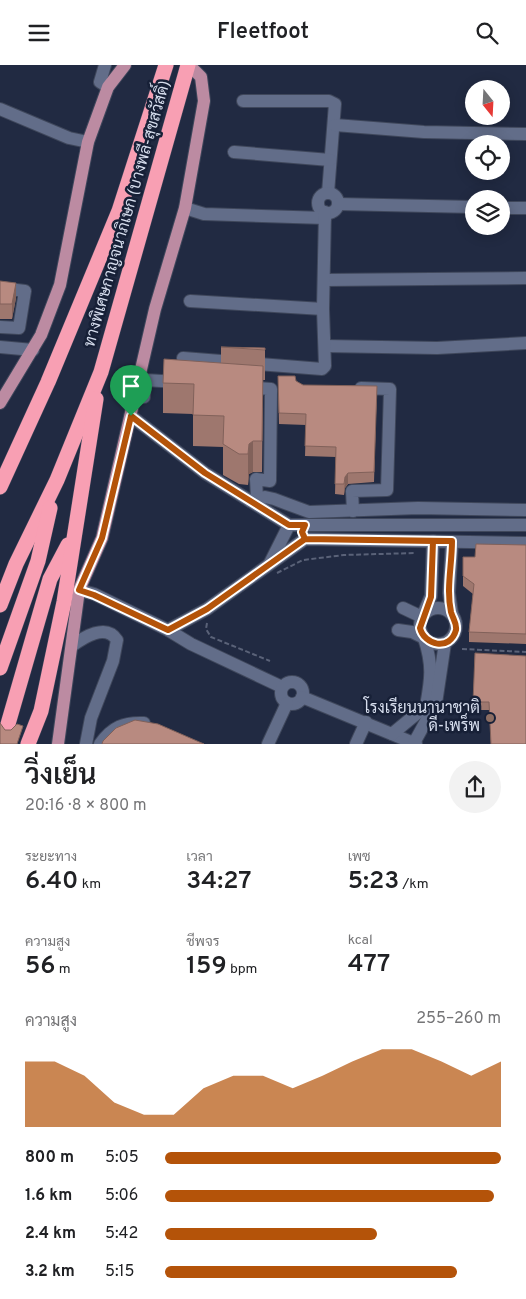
<!DOCTYPE html>
<html lang="th">
<meta charset="utf-8">
<style>
:root{--surface:#fff;--page:#f2f2f2;--text:#202124;--muted:#757577;--accent:#b45309}
body{margin:0;font-family:Overpass,Sarabun,sans-serif;background:var(--page);color:var(--text);height:100vh;display:flex;flex-direction:column;font-size:19px;white-space:nowrap}
*{box-sizing:border-box;margin:0}
p{font-size:16px;color:var(--muted)}
.icon{flex:none;width:28px;height:28px;fill:none;stroke:currentColor;stroke-width:2;stroke-linecap:round;stroke-linejoin:round}
.map{position:relative;height:679px;overflow:hidden}
.panel{display:flex;flex-direction:column;background:var(--surface);flex:1}
.panel>*{flex:none}
.needle{width:32px;rotate:162deg}
.buttons{position:absolute;left:465px;top:15px;display:grid;gap:10px}
.buttons a{display:grid;place-items:center;width:45px;height:45px;border-radius:50%;background:var(--surface);box-shadow:0 2px 12px #0003;font-size:25px}
.pin{position:absolute;display:grid;place-items:center;width:42px;height:42px;color:#fff;margin:-51px -21px;border-radius:50% 50% 50% 0;rotate:-45deg;box-shadow:0 0 5px #0007}
.pin .icon{rotate:45deg}
.round{display:grid;place-items:center;flex:none;width:52px;height:52px;border-radius:26px;background:var(--page)}
.overview{display:flex;align-items:center;justify-content:space-between;height:85px;padding:0 25px}
h1{font-size:28px;font-weight:600;line-height:38px}
.stats{display:grid;grid-template-columns:repeat(3,1fr);gap:8px;height:85px;padding:5px 25px}
.stats div{display:grid;align-content:center}
.stats b{font-size:25px;font-weight:600}
.stats small{font-size:14px;font-weight:400}
.stats p{font-size:14px}
.chart{height:140px;padding:10px 25px}
.chart p{display:flex;justify-content:space-between}
.chart svg{width:100%;height:90px;margin-top:5px;fill:var(--accent);opacity:.7}
ul{padding:0 25px;list-style:none;font-size:16px}
li{display:grid;grid-template-columns:80px 60px 1fr;align-items:center;height:38px}
li i{height:12px;border-radius:6px;background:var(--accent)}
header{display:flex;justify-content:space-between;align-items:center;height:65px;padding:0 25px;background:var(--surface);font-size:22px;font-weight:600}
.map>svg:first-child{display:block}
</style>
<header><svg class="icon" aria-label="menu" viewBox="0 0 24 24"><path d="M4 6h16M4 12h16M4 18h16"/></svg>Fleetfoot<svg class="icon" aria-label="search" viewBox="0 0 24 24"><circle cx="10" cy="10" r="6"/><path d="M15 15l6 6"/></svg></header>
<div class="map">
<svg width="526" height="679" viewBox="0 0 526 679">
<rect width="100%" height="100%" fill="#212a42"/>
<g fill="none" stroke-linecap="round" stroke-linejoin="round">
<g stroke="#3f475b" stroke-width="14">
<g id="minor">
<path d="M 105,0 L 100,17 L 108,22"/>
<path d="M 243,36 L 329,36 L 335,39 L 328,128"/>
<path d="M 0,44 L 69,73 L 88,77"/>
<path d="M 335,60 L 424,67 L 526,69"/>
<path d="M 234,87 L 330,95"/>
<circle cx="328" cy="138" r="10"/>
<path d="M 338,139 L 474,142"/>
<path d="M 185,143 L 204,149 L 325,153"/>
<path d="M 501,143 L 526,143"/>
<path d="M 324,215 L 526,213"/>
<path d="M 0,223 L 25,226 L 19,263 L 0,262"/>
<path d="M 190,236 L 323,244"/>
<path d="M 325,281 L 437,283 L 526,278"/>
<path d="M 0,282 L 33,285"/>
<path d="M 183,293 L 322,304 L 325,301 L 323,244 L 325,147"/>
<path d="M 245,322 L 271,324 L 270,416 L 256,414 L 257,433"/>
<path d="M 144,332 L 145,315 L 178,317"/>
<path d="M 131,351 L 205,408 L 289,460 L 526,460"/>
<path d="M 250,436 L 265,432 L 274,434 L 309,447 L 418,443 L 526,445"/>
<path d="M 353,446 L 352,426 L 387,425 L 390,324 L 361,323"/>
<path d="M 270,498 L 289,460"/>
<path d="M 79,525 L 94,529 L 168,565 L 191,579 L 282,622"/>
<circle cx="438" cy="561" r="18"/>
<path d="M 403,543 L 422,552 L 431,531 L 433,476"/>
<path d="M 452,549 L 449,528 L 452,477"/>
<path d="M 168,565 L 207,544 L 305,474 L 526,478"/>
<path d="M 72,581 C 84,572 106,558 117,575 L 113,596 L 91,653 L 86,679"/>
<circle cx="292" cy="628" r="11"/>
<path d="M 302,632 L 416,679"/>
<path d="M 392,669 L 426,641 C 431,614 433,600 424,573 L 412,567 L 398,565"/>
<path d="M 414,678 L 436,638 L 445,578"/>
<path d="M 100,679 C 112,662 124,657 144,658"/>
<path d="M 268,679 L 287,638"/>
<path d="M 356,679 L 366,657"/>
</g>
</g>
<g stroke="#3f475b" stroke-width="14">
<g id="major">
<path d="M 0,338 L 41,270 L 60,220 L 88,77 L 108,22 L 125,0"/>
<path d="M 58,679 L 79,525 L 102,473 L 155,244 L 185,143 L 204,36 L 201,12 L 189,0"/>
</g>
</g>
<g stroke="#3f475b" stroke-width="16">
<g id="highway">
<path d="M 0,422 L 48,317 L 119,146 L 166,0"/>
<path d="M 0,540 L 16,499 L 57,415 L 101,307 L 188,0"/>
<path d="M 0,603 L 38,496 L 50,443"/>
<path d="M 8,659 L 50,514 L 68,480"/>
<path d="M 28,679 L 41,646 L 64,537 L 96,334"/>
</g>
</g>
<g stroke="#5a6278" stroke-width="2" stroke-dasharray="5 2.5" stroke-linecap="butt">
<path d="M 277,508 L 303,495 L 344,490 L 416,488"/>
<path d="M 207,558 L 206,564 L 211,572 L 270,596"/>
<path d="M 462,584 L 526,587"/>
</g>
<use href="#minor" stroke="#626d89" stroke-width="12"/>
<use href="#major" stroke="#bc8ba2" stroke-width="12"/>
<use href="#highway" stroke="#f89fb3" stroke-width="15"/>
</g>
<g fill="#9e776e">
<path d="M 0,216 L 16,233 L 12,254 L 0,254 Z"/>
<path d="M 221,282 L 265,283 L 265,315 L 263,315 L 262,407 L 253,407 L 249,409 L 248,420 L 239,419 L 223,410 L 223,382 L 193,381 L 193,349 L 163,348 L 163,318 L 221,298 Z"/>
<path d="M 278,311 L 296,316 L 303,320 L 377,321 L 374,417 L 348,419 L 345,423 L 344,430 L 335,429 L 336,392 L 305,391 L 306,360 L 279,359 Z"/>
<path d="M 526,480 L 526,579 L 469,577 L 469,567 L 473,529 L 463,521 L 463,492 L 475,492 Z"/>
<path d="M 475,588 L 526,679 L 491,679 L 489,645 L 473,645 Z"/>
</g>
<g fill="#81615a">
<path d="M 16,218 L 16,233 L 12,254 L 12,239 Z"/>
<path d="M 253,376 L 253,407 L 249,409 L 248,420 L 248,389 L 249,379 Z"/>
<path d="M 348,408 L 348,419 L 345,423 L 344,430 L 345,412 Z"/>
</g>
<g fill="#b88a80" stroke="#81615a">
<path d="M 0,216 L 16,218 L 12,239 L 0,239 Z"/>
<path d="M 221,282 L 265,283 L 265,285 Z"/>
<path d="M 164,294 L 263,301 L 262,376 L 253,376 L 249,379 L 248,389 L 239,389 L 223,379 L 224,351 L 193,350 L 194,319 L 163,318 Z"/>
<path d="M 278,311 L 295,311 L 296,316 L 303,320 L 377,321 L 374,407 L 348,408 L 345,412 L 344,419 L 335,419 L 336,382 L 305,381 L 306,349 L 279,348 Z"/>
<path d="M 476,479 L 526,480 L 526,569 L 469,567 L 474,519 L 463,511 L 463,492 L 475,492 Z"/>
<path d="M 475,588 L 526,591 L 526,679 L 491,679 L 489,637 L 473,637 Z"/>
<path d="M 135,655 L 158,659 L 204,679 L 102,679 L 103,676 L 116,663 Z"/>
<path d="M 0,658 L 5,665 L 11,665 L 17,659 L 23,661 L 17,679 L 0,679 Z"/>
</g>
<g fill="none" stroke-linecap="round" stroke-linejoin="round">
<g stroke="#fff" stroke-width="10">
<path id="route" d="M 131,351 L 205,408 L 289,460 L 305,460 L 302,467 L 305,474 L 433,476 L 431,532 L 420,563 C 424,580 450,587 456,565 C 457,558 453,554 451,547 C 446,524 452,500 452,476 L 305,474 L 207,544 L 168,565 L 94,530 L 79,525 L 102,473 L 131,351"/>
</g>
<use href="#route" stroke="#b45309" stroke-width="6"/>
</g>
<circle fill="#8d6e63" stroke="#172037" stroke-width="2" cx="490" cy="653" r="5"/>
<g text-anchor="middle" dominant-baseline="central" stroke-width="5" stroke-linejoin="round" paint-order="stroke">
<g font-size="16" fill="#d6dded" stroke="#172037">
<text transform="translate(128 149) rotate(-74)">ทางพิเศษกาญจนาภิเษก (บางพลี-สุขสวัสดิ์)</text>
</g>
<g font-size="16" fill="#d6dded" stroke="#172037" text-anchor="end">
<text x="480" y="644">โรงเรียนนานาชาติ<tspan x="480" dy="18">ดี-เพร็พ</tspan></text>
</g>
</g>
</svg>
<div class="buttons">
<a><svg class="needle" viewBox="-14 -14 28 28"><path d="M0-13l5 13h-10z" fill="#e53935"/><path d="M0 13l5-13h-10z" fill="#757577"/></svg></a>
<a><svg class="icon" aria-label="locate" viewBox="0 0 24 24"><circle cx="12" cy="12" r="6"/><path d="M12 2v4M12 18v4M2 12h4M18 12h4"/></svg></a>
<a><svg class="icon" aria-label="layers" viewBox="0 0 24 24"><path d="M12 4l9 5-9 5-9-5zM3 14l9 5 9-5"/></svg></a>
</div>
<div class="pin" style="left:131px;top:351px;background:#1e9e55"><svg class="icon" aria-label="arrive" viewBox="0 0 24 24"><path d="M6 21V4h12l-3 4 3 4H6"/></svg></div>
</div>
<section class="panel">
<div class="overview"><div><h1>วิ่งเย็น</h1><p>20:16 · 8 × 800 m</p></div><a class="round"><svg class="icon" aria-label="share" viewBox="0 0 24 24"><path d="M12 15V3M7 8l5-5 5 5M5 13v7h14v-7"/></svg></a></div>
<div class="stats">
<div><p>ระยะทาง</p><b>6.40<small> km</small></b></div>
<div><p>เวลา</p><b>34:27</b></div>
<div><p>เพซ</p><b>5:23<small> /km</small></b></div>
</div>
<div class="stats">
<div><p>ความสูง</p><b>56<small> m</small></b></div>
<div><p>ชีพจร</p><b>159<small> bpm</small></b></div>
<div><p>kcal</p><b>477</b></div>
</div>
<div class="chart"><p><span>ความสูง</span>255–260 m</p>
<svg viewBox="0 0 160 44" preserveAspectRatio="none"><path d="M0 44V12L10 12L20 19L30 32L40 38L50 38L60 25L70 19L80 19L90 25L100 19L110 12L120 6L130 6L140 12L150 19L160 12V44z"/></svg>
</div>
<ul>
<li><b>800 m</b>5:05<i style="width:100%"></i></li>
<li><b>1.6 km</b>5:06<i style="width:98%"></i></li>
<li><b>2.4 km</b>5:42<i style="width:63%"></i></li>
<li><b>3.2 km</b>5:15<i style="width:87%"></i></li>
</ul>
</section>
